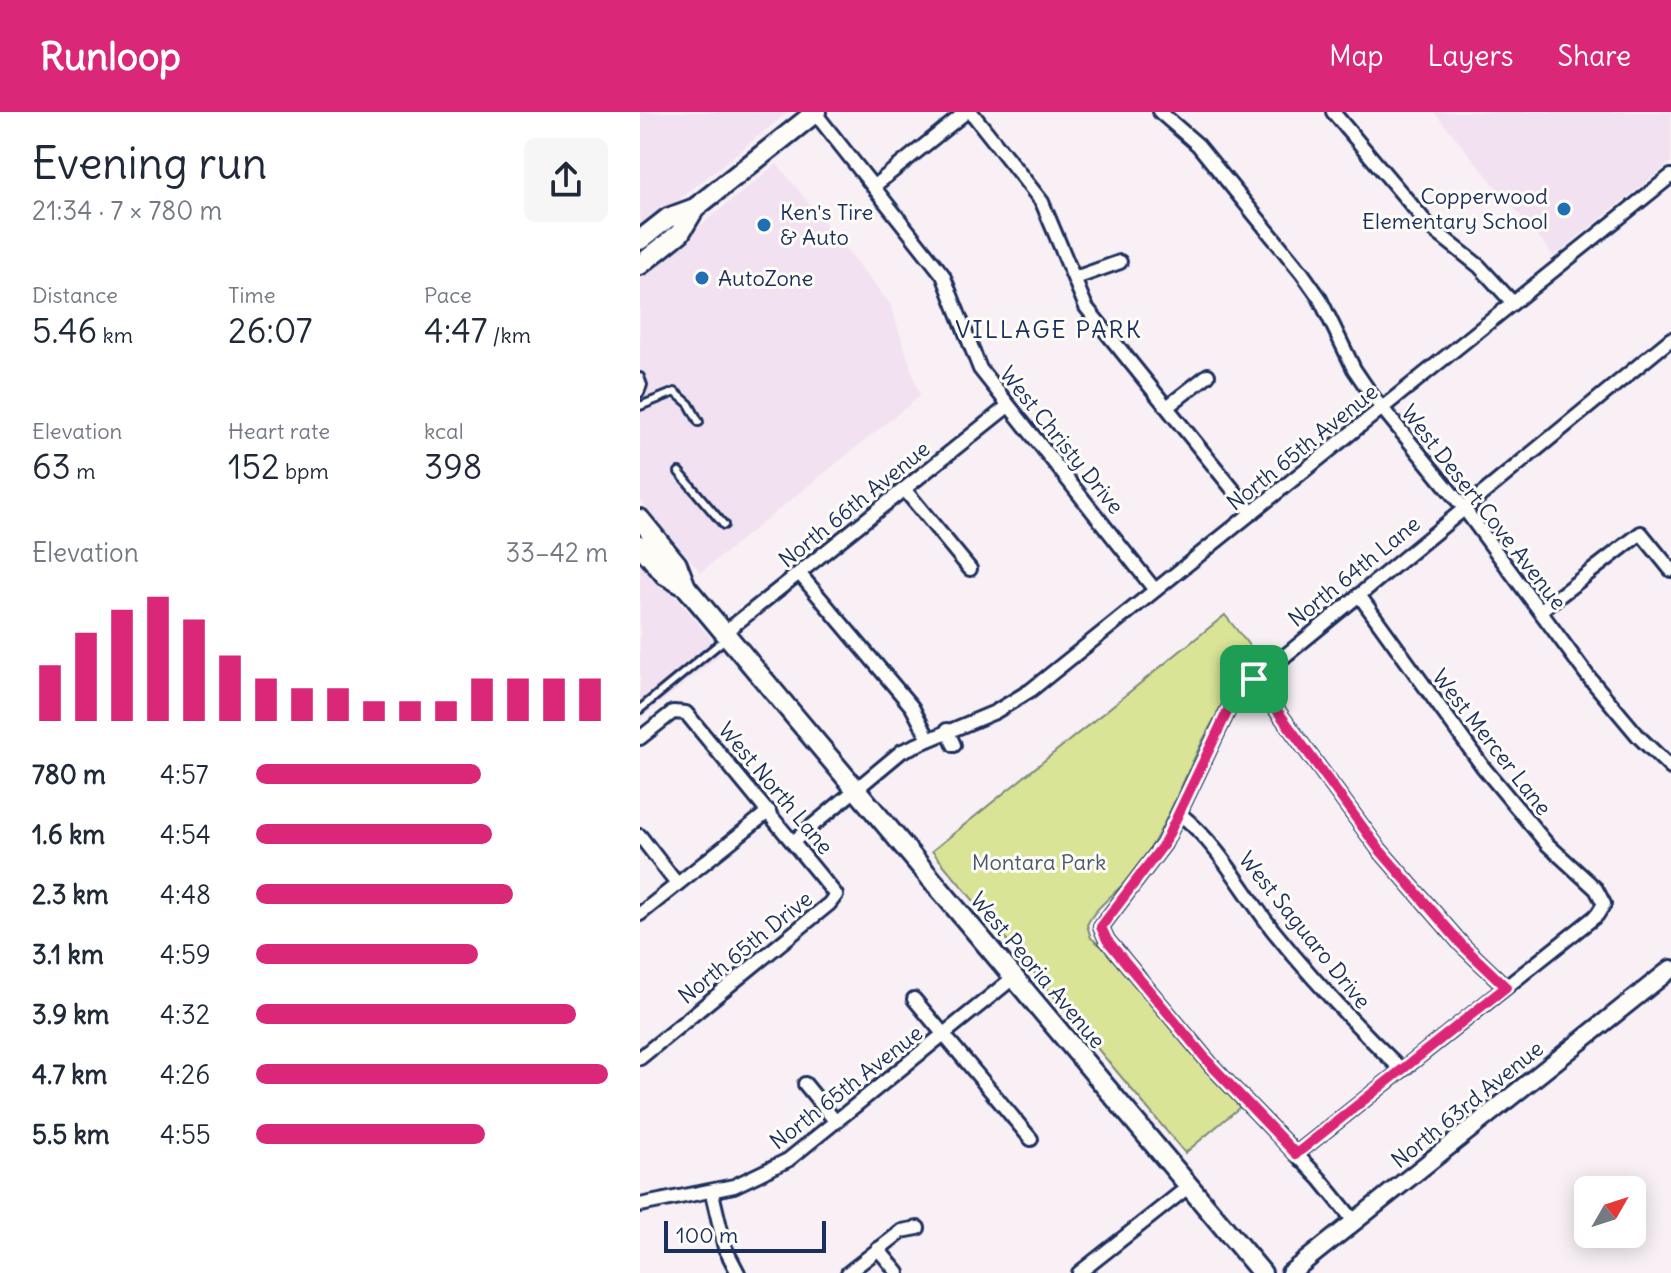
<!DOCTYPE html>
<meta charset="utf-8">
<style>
:root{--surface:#fff;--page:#f6f6f7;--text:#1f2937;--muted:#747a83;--accent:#db2777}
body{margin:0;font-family:Delius,sans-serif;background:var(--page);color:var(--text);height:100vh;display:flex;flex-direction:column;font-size:30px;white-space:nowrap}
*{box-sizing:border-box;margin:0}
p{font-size:26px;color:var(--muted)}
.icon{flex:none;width:44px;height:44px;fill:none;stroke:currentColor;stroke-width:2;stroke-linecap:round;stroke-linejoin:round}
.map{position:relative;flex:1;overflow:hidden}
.details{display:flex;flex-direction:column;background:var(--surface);width:640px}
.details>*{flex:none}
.needle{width:52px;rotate:51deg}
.buttons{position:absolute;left:934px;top:1064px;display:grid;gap:16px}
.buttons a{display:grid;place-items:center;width:72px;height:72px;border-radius:12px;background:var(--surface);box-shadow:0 4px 20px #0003;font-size:40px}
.scale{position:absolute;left:24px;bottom:20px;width:162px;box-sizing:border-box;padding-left:8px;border:4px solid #1b2f5e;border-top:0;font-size:22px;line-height:28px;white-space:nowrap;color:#1b2f5e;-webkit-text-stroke:6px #fdfcf7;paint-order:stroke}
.pin{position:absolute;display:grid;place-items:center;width:68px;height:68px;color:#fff;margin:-34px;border-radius:16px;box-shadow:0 4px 12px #0006}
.round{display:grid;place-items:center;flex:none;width:84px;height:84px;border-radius:12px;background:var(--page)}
.headline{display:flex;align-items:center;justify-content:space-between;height:136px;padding:0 32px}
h1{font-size:44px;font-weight:600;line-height:60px}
.stats{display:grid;grid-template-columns:repeat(3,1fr);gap:12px;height:136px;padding:8px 32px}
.stats div{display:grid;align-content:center}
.stats b{font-size:34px;font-weight:600}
.stats small{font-size:22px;font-weight:400}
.stats p{font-size:22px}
.chart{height:224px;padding:16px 32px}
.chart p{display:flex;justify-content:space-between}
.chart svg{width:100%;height:144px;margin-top:8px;stroke:var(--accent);stroke-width:6}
ul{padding:0 32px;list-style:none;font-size:26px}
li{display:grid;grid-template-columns:128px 96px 1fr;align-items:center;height:60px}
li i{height:20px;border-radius:10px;background:var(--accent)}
header{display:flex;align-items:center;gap:48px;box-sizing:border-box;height:112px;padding:0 40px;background:var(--accent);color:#fff}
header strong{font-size:38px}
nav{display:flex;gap:44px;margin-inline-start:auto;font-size:28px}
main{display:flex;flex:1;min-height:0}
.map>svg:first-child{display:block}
</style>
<header>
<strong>Runloop</strong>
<nav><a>Map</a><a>Layers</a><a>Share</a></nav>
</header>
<main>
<section class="details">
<div class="headline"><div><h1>Evening run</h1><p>21:34 · 7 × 780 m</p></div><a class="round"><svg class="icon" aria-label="share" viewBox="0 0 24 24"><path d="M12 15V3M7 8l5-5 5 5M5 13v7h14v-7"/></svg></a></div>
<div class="stats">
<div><p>Distance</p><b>5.46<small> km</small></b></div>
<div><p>Time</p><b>26:07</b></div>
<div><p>Pace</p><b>4:47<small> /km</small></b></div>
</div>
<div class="stats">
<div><p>Elevation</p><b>63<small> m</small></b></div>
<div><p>Heart rate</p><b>152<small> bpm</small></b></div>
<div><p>kcal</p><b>398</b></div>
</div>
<div class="chart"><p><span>Elevation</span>33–42 m</p>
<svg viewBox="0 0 160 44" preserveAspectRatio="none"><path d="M5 44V27M15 44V17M25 44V10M35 44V6M45 44V13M55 44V24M65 44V31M75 44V34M85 44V34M95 44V38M105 44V38M115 44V38M125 44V31M135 44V31M145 44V31M155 44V31"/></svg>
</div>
<ul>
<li><b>780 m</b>4:57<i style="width:64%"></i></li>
<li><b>1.6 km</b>4:54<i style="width:67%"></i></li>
<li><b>2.3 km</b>4:48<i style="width:73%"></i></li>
<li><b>3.1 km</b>4:59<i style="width:63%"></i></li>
<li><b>3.9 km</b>4:32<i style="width:91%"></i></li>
<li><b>4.7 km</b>4:26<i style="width:100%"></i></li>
<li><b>5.5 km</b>4:55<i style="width:65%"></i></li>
</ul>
</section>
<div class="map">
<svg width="1031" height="1161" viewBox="0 0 1031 1161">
<rect width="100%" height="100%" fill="#f8f0f4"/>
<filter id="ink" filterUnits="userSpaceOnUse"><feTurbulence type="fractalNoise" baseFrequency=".0125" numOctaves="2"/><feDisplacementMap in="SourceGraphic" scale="16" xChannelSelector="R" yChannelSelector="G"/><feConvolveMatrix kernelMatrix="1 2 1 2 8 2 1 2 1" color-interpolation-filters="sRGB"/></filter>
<g filter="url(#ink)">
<g fill="#f2e1f0">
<path d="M 0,0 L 148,0 L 0,119 Z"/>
<path d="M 794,0 L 1031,0 L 1031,50 L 914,144 Z"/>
<path d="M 137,52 L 250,192 L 280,284 L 61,460 L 0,388 L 0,162 Z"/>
<path d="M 0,442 L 83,541 L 0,607 Z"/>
</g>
<path fill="#d9e496" stroke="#7a8a7a" stroke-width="2" d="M 585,503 L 622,550 C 556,603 545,693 495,759 C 482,777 455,794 447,813 L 451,826 L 465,837 L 600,995 L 545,1041 L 292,739 Z"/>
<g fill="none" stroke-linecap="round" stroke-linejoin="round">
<g stroke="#1b2f5e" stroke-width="12">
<g id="service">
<path d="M 0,265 L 3,273 L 0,281"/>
<path d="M 0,294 L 35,280 L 49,292 L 59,310"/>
<path d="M 39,360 L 84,413"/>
<path d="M 0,597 L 85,527"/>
</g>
</g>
<g stroke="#1b2f5e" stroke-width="18">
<g id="minor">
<path d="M 331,0 L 402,90 L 446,195 L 612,401"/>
<path d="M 520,0 L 558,33 L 662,161 L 679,185 L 714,257 L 733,285 L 823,395 L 947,563 L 999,625 L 1031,656"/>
<path d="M 693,0 L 790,115 L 839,154 L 873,191"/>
<path d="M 175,1 L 303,163 L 340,257 L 515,478"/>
<path d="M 234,74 L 326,0"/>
<path d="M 435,166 L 480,150"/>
<path d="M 527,295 L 568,263"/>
<path d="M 264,377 L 330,457"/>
<path d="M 159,461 L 272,595 L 288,625"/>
<path d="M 901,498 L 1001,421 L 1031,458"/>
<path d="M 84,521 L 368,294"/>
<path d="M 614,567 L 738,736 L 822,833 L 866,875"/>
<path d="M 307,618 L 314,633"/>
<path d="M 0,626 L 33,600 L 46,601 L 196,783 L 189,792 L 0,946"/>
<path d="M 540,702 C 579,733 602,778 632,817 C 672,867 716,914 762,958"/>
<path d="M 0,724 L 37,772"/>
<path d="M 154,729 L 262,639 L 355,600 L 391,578 L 1031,64"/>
<path d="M 0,802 L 129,699"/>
<path d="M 274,887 L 391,1027"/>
<path d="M 165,972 L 196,1010"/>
<path d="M 656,1042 L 957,803 L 964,792 L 956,777 L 907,732 L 843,655 L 719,483"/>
<path d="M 72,1081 L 85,1136 L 98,1161"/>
<path d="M 0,1093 L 94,1074 L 148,1048 L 373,866"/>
<path d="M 714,1109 L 680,1067 L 572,954 L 467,828 L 461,815 L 524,732 L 590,594 L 601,580 L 1031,227"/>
<path d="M 238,1137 L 258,1161"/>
<path d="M 208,1161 L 262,1119 L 278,1116"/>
<path d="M 439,1161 L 548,1075"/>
</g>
</g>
<g stroke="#1b2f5e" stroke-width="22">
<path id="tertiary" d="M 650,1161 L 1031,857"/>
</g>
<g stroke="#1b2f5e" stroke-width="24">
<g id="secondary">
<path d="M 0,128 L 28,106 L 55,96 L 176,0"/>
<path d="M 0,153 L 40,121 L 55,96"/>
<path d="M 0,407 L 37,452 L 46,475 L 622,1161"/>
<path d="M 0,433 L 25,463 L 46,475"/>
</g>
</g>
<use href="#service" stroke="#fdfcf7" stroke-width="6"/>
<use href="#minor" stroke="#fdfcf7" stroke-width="12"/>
<use href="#tertiary" stroke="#fdfcf7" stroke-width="16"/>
<use href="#secondary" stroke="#fdfcf7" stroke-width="18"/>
</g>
</g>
<g fill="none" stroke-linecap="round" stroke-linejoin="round" filter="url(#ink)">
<g stroke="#fff" stroke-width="16">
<path id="route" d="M 614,567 L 738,736 L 822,833 L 866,875 L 656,1042 L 572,954 L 467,828 L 461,815 L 524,732 L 590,594 Z"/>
</g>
<use href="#route" stroke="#db2777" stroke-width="10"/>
</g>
<g fill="#1f6fb2" stroke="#fdfcf7" stroke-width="3">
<circle cx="924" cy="97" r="8"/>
<circle cx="124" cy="113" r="8"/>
<circle cx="62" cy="166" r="8"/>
</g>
<g text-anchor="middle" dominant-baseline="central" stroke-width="6" stroke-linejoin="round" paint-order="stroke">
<g font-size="22" fill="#1b2f5e" stroke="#fdfcf7" text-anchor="start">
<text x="908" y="84" text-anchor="end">Copperwood<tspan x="908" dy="25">Elementary School</tspan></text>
<text x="140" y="100">Ken's Tire<tspan x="140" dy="25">&amp; Auto</tspan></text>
<text x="78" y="166">AutoZone</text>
</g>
<g font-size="22" fill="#1b2f5e" stroke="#fdfcf7">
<text transform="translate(422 328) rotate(51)">West Christy Drive</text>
<text transform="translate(662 335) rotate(-39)">North 65th Avenue</text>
<text transform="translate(214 392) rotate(-39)">North 66th Avenue</text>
<text transform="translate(844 395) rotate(52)">West Desert Cove Avenue</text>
<text transform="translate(714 459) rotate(-39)">North 64th Lane</text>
<text transform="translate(852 630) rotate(52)">West Mercer Lane</text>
<text transform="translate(136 676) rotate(50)">West North Lane</text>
<text transform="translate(665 818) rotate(51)">West Saguaro Drive</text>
<text transform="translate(105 835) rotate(-39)">North 65th Drive</text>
<text transform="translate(398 858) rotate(50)">West Peoria Avenue</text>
<text transform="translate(206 975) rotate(-38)">North 65th Avenue</text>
<text transform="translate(827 992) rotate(-39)">North 63rd Avenue</text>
</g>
<g font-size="22" fill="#4a5c6c" stroke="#fdfcf7">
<text x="399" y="750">Montara Park</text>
</g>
<g font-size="24" letter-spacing="2" fill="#1b2f5e" stroke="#fdfcf7">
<text x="409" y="217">VILLAGE PARK</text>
</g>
</g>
</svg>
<div class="buttons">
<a><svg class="needle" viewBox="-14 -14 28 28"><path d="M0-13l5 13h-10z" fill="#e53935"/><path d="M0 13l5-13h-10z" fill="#747a83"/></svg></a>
</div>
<div class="scale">100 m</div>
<div class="pin" style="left:614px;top:567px;background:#1e9e55"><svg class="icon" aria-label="arrive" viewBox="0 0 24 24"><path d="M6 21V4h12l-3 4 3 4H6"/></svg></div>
</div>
</main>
